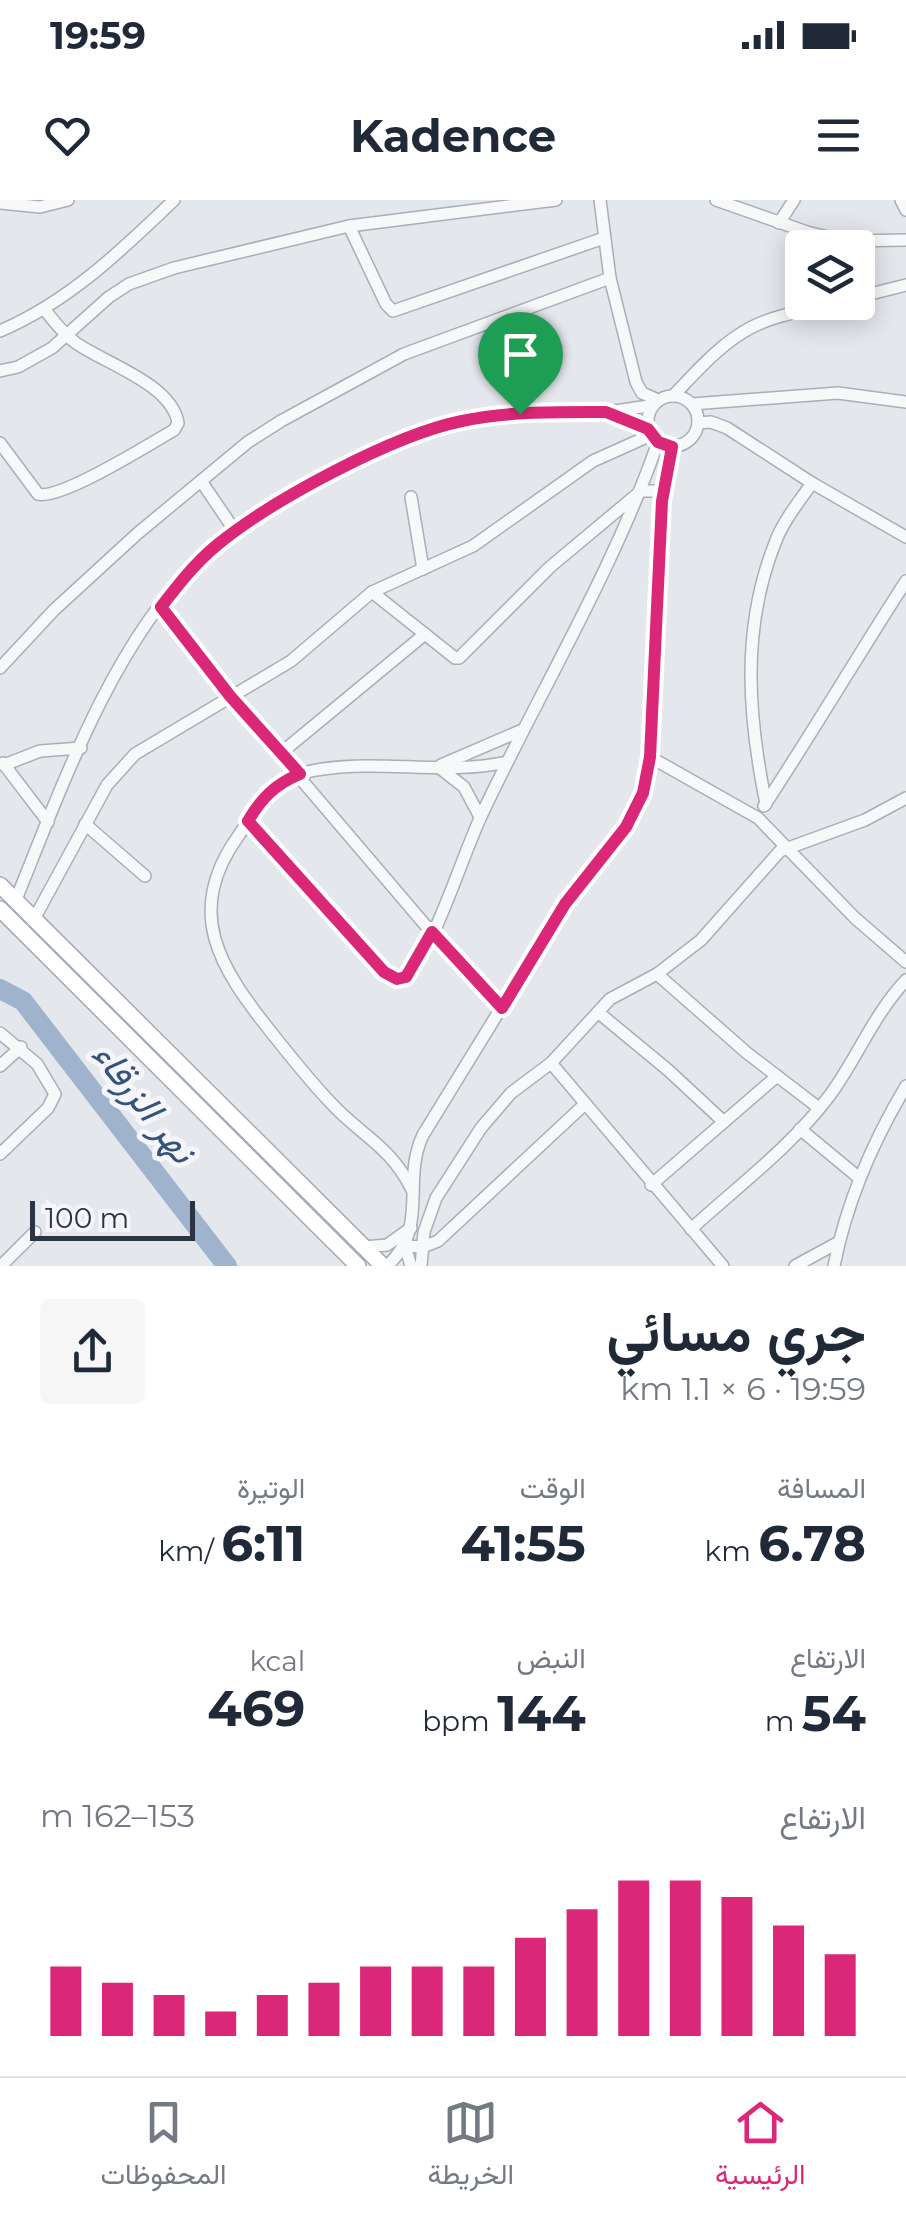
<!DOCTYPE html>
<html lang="ar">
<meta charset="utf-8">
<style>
:root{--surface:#fff;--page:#f6f6f7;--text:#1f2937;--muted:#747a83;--line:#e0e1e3;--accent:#db2777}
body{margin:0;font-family:Montserrat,Vazirmatn,sans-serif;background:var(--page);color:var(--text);direction:rtl;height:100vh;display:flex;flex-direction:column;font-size:38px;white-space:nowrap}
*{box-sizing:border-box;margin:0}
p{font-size:32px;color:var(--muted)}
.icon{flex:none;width:55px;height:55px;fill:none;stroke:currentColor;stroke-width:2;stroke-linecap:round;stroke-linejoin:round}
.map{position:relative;height:1066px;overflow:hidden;direction:ltr}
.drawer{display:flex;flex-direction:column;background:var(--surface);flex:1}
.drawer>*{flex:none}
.controls{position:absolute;left:785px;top:30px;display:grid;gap:20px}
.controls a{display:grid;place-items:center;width:90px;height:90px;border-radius:10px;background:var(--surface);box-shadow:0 5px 25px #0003;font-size:50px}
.scale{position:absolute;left:30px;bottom:25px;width:165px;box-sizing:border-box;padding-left:10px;border:5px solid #2b3445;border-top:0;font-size:28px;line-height:35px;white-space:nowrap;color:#2b3445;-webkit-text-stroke:8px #f4f6f9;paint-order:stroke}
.pin{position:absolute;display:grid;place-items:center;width:85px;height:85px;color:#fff;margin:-102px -42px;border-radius:50% 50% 50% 0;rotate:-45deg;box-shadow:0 0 10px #0007}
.pin .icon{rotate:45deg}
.round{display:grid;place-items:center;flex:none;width:105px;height:105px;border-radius:10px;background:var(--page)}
.summary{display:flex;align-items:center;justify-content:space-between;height:170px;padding:0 40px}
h1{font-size:55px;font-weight:700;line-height:75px}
.figures{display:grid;grid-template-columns:repeat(3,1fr);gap:15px;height:170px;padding:10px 40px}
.figures div{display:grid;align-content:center}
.figures b{font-size:50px;font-weight:700}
.figures small{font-size:28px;font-weight:400}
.figures p{font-size:28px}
.chart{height:280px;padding:20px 40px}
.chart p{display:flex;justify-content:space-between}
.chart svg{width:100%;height:180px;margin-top:10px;stroke:var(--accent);stroke-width:6}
.status{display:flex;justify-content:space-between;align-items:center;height:70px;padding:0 50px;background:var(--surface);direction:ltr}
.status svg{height:28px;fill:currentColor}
header{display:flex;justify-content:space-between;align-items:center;height:130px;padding:0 40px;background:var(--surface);font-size:45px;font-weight:700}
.tabs{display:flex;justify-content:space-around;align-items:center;height:140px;border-top:2px solid var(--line);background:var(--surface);font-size:28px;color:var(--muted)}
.tabs a{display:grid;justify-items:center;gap:5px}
.tabs .selected{color:var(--accent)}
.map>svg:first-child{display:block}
</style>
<div class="status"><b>19:59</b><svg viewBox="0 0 49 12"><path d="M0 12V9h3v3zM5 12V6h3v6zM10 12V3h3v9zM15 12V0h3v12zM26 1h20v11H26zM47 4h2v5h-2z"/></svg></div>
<header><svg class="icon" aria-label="menu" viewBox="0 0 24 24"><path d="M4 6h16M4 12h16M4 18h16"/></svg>Kadence<svg class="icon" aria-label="heart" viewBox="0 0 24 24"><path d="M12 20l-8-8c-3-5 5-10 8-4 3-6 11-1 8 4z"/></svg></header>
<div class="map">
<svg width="906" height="1066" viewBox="0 0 906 1066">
<rect width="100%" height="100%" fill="#e4e7ec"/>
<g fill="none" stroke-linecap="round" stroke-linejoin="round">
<path stroke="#9fb4cc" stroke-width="20" d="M 0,789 L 23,801 L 227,1066"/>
<g stroke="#a9aeb7" stroke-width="14">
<g id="minor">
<path d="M 600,0 L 610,78 L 636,182 L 642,193 L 658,200"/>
<path d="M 716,0 L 807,32 L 844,41 L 906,40"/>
<path d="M 901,0 L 906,10"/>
<path d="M 0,3 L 40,7 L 68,0"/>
<path d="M 779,23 L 794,0"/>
<path d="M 349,26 L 386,104 L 393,111 L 604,38"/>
<path d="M 858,97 L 906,85"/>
<path d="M 0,131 C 68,102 121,51 174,0"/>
<path d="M 0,171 L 18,167 L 52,148 L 109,97 L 129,84 L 174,68 L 349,26 L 556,0"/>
<circle cx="673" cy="221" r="25"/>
<path d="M 673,196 C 697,171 721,143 752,127 C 778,114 809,110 837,102"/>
<path d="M 692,204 L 838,193 L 906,202"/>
<path d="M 606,212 L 648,229"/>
<path d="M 698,223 L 711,222 L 727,228 L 812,283 L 906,337"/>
<path d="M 0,243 L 38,294 C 59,301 150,244 174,230 L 178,223 C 172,184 104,163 76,143 C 63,134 54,121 44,109"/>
<path d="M 201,281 L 235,331"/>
<path d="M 411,297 L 423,369"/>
<path d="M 372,392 L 455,458 L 459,458 L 550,367 L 641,291 L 663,291"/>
<path d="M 161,407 L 230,496 L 432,733 L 502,807"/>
<path d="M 0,468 L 54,410 L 138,333 L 248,242 L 281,221 L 404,154 L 610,78"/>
<path d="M 281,553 L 425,434"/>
<path d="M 650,557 L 758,618 L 855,718 L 906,762"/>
<path d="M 3,563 L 48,622"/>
<path d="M 4,565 L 40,551 L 81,548"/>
<path d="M 441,565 L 520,531"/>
<path d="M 441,569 L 464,587 L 480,617"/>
<path d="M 766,604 C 748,516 741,429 775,343 C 783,321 799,302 812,283"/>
<path d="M 764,606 C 813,532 858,455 906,381"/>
<path d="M 248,621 L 378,766 L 392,777 L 406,777 C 436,746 462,655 483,612 C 541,489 613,371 658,242"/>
<path d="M 85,624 L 145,676"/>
<path d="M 15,702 C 59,594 112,443 198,362 C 229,333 267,312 304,290 C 350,262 403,236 456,222 C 503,210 552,213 600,212 C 617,212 635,207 652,206"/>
<path d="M 33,721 L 107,585 L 135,554 L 291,461 L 372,392 L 473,346 L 593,261 L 651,235"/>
<path d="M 657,774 L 747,853 L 819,908"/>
<path d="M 599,813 L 668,870 L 724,922"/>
<path d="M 0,833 L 37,864 L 55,894 L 48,908 L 0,954"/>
<path d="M 551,863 L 723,1066"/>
<path d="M 0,866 L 21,847"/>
<path d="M 800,929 L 858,977"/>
<path d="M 651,985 L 777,876"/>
<path d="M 412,990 C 391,946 361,936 330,902 C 309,880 290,856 271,832 C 220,768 183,712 239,635 C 257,609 269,582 302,573 C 369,556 440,577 507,562"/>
<path d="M 691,1029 C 737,987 792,946 830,895 C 857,858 874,814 906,780"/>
<path d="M 364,1047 L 387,1045 L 411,1028"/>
<path d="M 1,1066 L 35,1032"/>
<path d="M 387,1066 C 430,1027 401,981 423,935 L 565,704 L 637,610 L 650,557 L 662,301 L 672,247"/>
<path d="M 411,1066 L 405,1046 L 423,1047 L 438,1041 L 585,904"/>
<path d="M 421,1066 L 424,1032 L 436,998 L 481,928 L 511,893 L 551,863 L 610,799 L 657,774 L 701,740 L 780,651 L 865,620 L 906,598"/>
<path d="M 795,1066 L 839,1042"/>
<path d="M 834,1066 C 847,1000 872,943 906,886"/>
</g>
</g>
<g stroke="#a3abb8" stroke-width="18">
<g id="major">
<path d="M 0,685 L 383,1066"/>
<path d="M 0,709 L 358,1066"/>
</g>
</g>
<use href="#minor" stroke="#f7f8fa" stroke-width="11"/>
<use href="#major" stroke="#fff" stroke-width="15"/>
</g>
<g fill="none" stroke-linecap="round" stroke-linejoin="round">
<g stroke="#fff" stroke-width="20">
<path id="route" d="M 606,212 L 648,229 L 658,242 L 672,247 L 662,301 L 650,557 L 643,593 L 626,627 L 565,704 L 502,808 L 432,732 L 406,777 L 397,779 L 384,772 L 248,621 C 261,599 275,584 300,574 L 230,496 L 161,407 C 178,385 195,363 217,345 C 272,300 393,235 462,221 C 509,211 558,212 606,212 Z"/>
</g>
<use href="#route" stroke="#db2777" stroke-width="12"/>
</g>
<g text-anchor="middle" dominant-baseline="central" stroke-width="10" stroke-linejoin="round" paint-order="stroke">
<g font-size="38" font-style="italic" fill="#34527a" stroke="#f4f6f9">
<text transform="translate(145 902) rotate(52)">نهر الزرقاء</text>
</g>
</g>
</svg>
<div class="controls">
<a><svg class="icon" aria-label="layers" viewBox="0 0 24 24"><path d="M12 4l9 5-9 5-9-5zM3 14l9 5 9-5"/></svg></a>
</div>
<div class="scale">100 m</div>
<div class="pin" style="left:520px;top:214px;background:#1e9e55"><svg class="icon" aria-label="arrive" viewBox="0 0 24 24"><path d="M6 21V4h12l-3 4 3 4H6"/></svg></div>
</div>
<section class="drawer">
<div class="summary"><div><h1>جري مسائي</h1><p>19:59 · 6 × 1.1 km</p></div><a class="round"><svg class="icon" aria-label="share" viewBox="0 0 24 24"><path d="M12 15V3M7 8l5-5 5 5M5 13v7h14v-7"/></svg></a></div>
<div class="figures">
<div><p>المسافة</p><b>6.78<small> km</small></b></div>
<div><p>الوقت</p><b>41:55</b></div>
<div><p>الوتيرة</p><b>6:11<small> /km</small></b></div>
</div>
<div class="figures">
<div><p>الارتفاع</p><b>54<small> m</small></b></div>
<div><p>النبض</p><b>144<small> bpm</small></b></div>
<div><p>kcal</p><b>469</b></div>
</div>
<div class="chart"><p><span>الارتفاع</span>153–162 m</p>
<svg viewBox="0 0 160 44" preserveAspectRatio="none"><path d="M5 44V27M15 44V31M25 44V34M35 44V38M45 44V34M55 44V31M65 44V27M75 44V27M85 44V27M95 44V20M105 44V13M115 44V6M125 44V6M135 44V10M145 44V17M155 44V24"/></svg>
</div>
</section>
<nav class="tabs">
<a class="selected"><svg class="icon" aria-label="home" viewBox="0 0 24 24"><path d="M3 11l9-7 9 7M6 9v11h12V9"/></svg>الرئيسية</a>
<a><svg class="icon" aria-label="map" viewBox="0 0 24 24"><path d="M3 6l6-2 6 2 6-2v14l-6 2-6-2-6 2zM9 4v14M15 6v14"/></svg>الخريطة</a>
<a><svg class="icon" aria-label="saved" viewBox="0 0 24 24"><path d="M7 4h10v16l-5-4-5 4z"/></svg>المحفوظات</a>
</nav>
